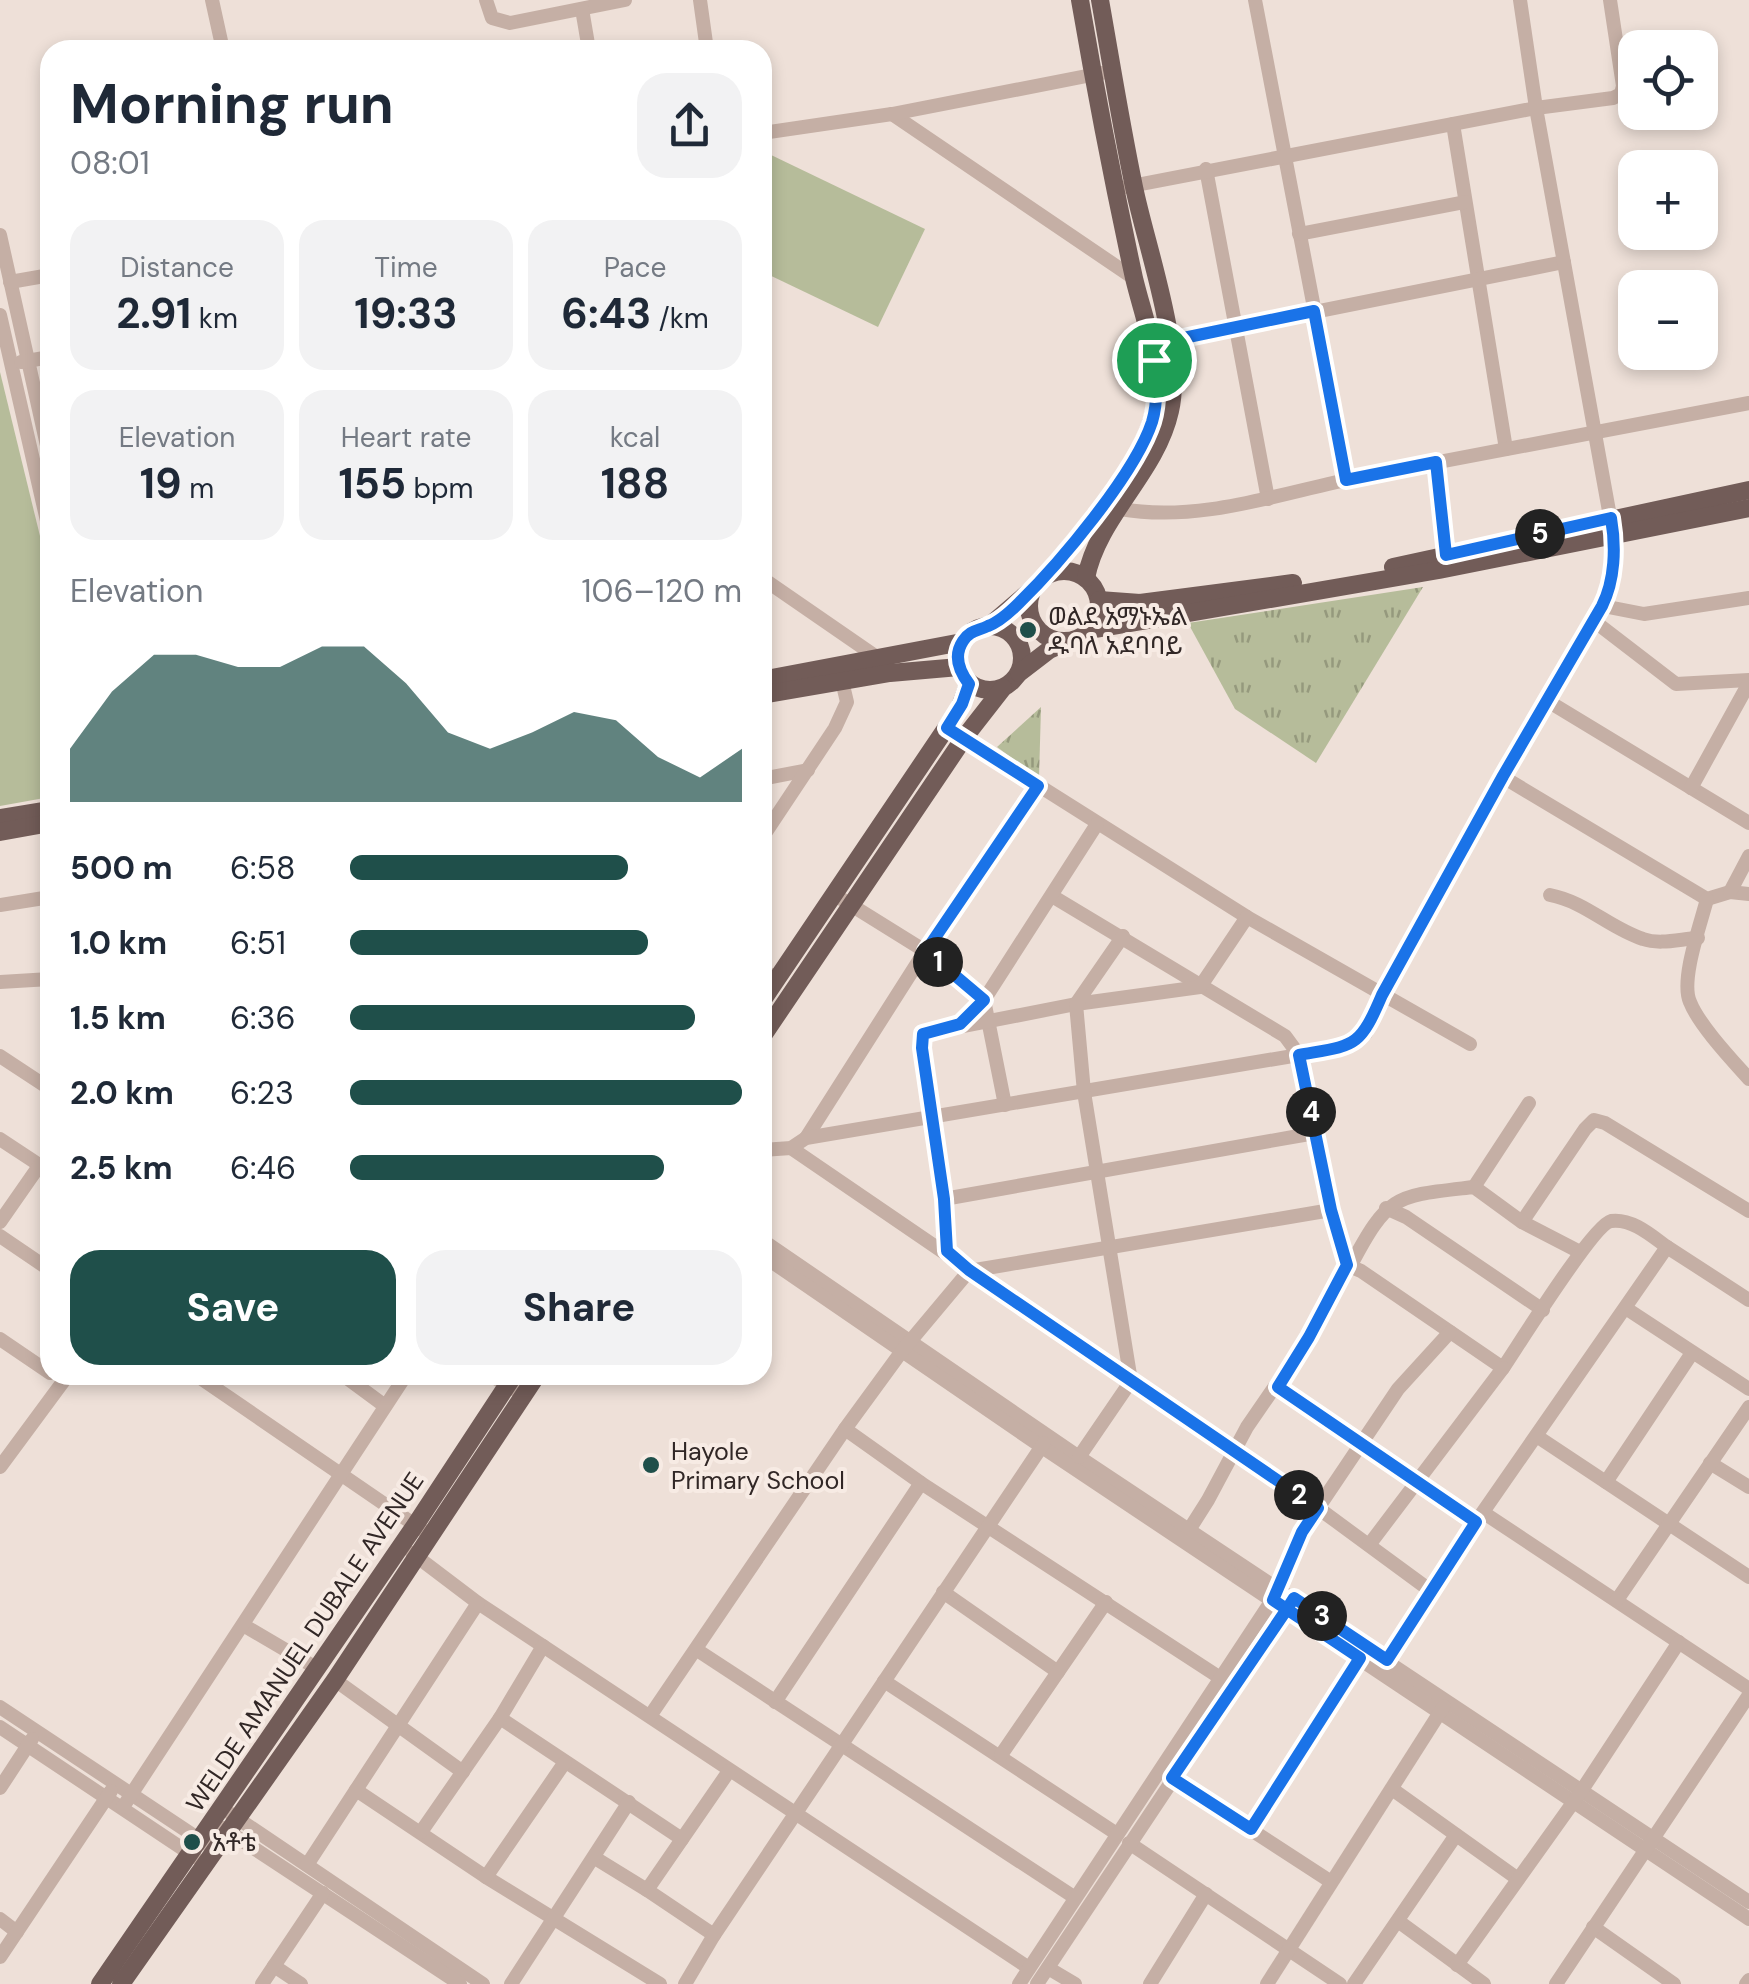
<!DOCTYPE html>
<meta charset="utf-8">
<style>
:root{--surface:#fff;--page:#f2f2f3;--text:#1f2937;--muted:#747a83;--accent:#1f4f4a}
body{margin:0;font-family:"DM Sans","Noto Sans Ethiopic",sans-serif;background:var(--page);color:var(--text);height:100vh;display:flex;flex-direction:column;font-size:38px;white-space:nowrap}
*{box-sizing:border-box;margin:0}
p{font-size:32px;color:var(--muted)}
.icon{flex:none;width:55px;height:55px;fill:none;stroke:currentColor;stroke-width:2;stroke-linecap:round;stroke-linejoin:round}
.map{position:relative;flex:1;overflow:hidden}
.side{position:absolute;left:40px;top:40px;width:732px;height:1345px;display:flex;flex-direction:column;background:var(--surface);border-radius:30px;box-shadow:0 5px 15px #0003}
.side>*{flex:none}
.tools{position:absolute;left:1618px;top:30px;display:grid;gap:20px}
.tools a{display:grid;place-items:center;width:100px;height:100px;border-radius:20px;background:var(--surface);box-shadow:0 5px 15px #0003;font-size:50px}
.pin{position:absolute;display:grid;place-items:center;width:85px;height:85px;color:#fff;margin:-42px;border:5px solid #fff;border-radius:50%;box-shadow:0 2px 10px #0007}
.km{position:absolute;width:50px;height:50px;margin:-25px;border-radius:50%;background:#222;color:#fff;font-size:28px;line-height:50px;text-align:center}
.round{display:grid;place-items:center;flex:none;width:105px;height:105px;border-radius:30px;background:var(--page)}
.overview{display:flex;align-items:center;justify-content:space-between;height:170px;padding:0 30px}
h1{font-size:55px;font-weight:700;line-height:75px}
.stats{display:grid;grid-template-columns:repeat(3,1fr);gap:15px;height:170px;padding:10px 30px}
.stats div{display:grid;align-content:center;border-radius:25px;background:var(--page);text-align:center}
.stats b{font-size:42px;font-weight:700}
.stats small{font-size:28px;font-weight:400}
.stats p{font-size:28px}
.chart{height:280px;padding:20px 30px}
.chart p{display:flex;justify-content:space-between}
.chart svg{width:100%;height:180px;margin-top:10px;fill:var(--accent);opacity:.7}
.primary-button{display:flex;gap:20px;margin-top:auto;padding:20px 30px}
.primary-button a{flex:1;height:115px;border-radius:30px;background:var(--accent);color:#fff;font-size:40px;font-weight:700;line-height:115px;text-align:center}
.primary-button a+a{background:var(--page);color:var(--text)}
ul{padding:0 30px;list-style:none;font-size:32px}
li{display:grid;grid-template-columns:160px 120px 1fr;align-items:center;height:75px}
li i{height:25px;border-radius:12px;background:var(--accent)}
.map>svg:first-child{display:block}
</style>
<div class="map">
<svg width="1749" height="1984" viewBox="0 0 1749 1984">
<defs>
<pattern id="park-tufts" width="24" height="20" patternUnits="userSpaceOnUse" patternTransform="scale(2.5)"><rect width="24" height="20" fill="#b6bc9a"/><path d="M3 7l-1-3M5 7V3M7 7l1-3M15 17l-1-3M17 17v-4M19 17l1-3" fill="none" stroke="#95997d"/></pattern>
</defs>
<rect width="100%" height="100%" fill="#eee0d8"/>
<g fill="#b6bc9a">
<path d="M 769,154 L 925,229 L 878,327 L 763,272 L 763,168 Z"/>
<path d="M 0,372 L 50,577 L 50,797 L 0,806 Z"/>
</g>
<g fill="url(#park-tufts)">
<path d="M 1423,587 L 1316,763 L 1235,709 L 1188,623 Z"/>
<path d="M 1041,707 L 1039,778 L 997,747 Z"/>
</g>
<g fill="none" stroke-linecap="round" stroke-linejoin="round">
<g stroke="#c5afa5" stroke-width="14">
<path d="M 212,0 L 223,50"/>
<path d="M 486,0 L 492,18 L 510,23 L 625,0"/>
<path d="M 700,0 L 707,50"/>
<path d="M 1255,0 L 1347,480"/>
<path d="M 582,9 L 589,50"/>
<path d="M 892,114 L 1135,279"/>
<path d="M 1453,124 L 1506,449"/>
<path d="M 762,133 L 892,114 L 1112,71"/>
<path d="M 1206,169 L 1268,499"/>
<path d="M 1126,187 L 1536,108 L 1613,98 L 1621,94 L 1623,86 L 1610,0"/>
<path d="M 1299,234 L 1465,202"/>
<path d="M 0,235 L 50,459"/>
<path d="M 10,282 L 50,275"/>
<path d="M 0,315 L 50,534"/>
<path d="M 1169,341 L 1564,262"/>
<path d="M 21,362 L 50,357"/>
<path d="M 1436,462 L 1446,555 L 1443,561"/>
<path d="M 1120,509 C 1201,523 1280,493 1360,477 C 1489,452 1619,428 1749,403"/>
<path d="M 762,578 L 878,658"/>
<path d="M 1603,606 L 1644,614 L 1749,598"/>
<path d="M 1594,621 L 1676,684 L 1749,680"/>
<path d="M 1546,700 L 1749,823"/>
<path d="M 957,734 L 1247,917 L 1470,1044"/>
<path d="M 1503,777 L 1707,899 L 1730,892 L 1749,894"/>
<path d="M 762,779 L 808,770"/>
<path d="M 1691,788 L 1749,683"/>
<path d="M 762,838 L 835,728 L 847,702 L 842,681"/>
<path d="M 1730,892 L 1749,856"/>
<path d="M 835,895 L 925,951 L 984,1000 L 1005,1105"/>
<path d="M 1550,895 C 1586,902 1609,928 1643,939 C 1660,945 1680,939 1698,938"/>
<path d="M 1052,896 L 1285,1036 L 1299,1055 L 1331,1210 L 1347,1265 L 1309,1337 L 1247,1427 L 1208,1500 L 1189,1530"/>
<path d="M 1707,899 C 1701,923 1680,980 1690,1002 C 1699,1025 1732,1060 1749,1079"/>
<path d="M 0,905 L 50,897"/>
<path d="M 762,970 L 777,979"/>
<path d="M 0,982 L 50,979"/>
<path d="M 960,1025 L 984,1000 L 1097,824"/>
<path d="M 0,1056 L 50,1089"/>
<path d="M 806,1138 L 925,951 L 1039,786"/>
<path d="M 0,1139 L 50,1172"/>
<path d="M 791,1148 L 1318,1508 L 1431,1591"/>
<path d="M 762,1150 L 791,1148 L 806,1138 L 1340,1048 L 1366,1033 L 1382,995 L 1546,700 L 1603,606 L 1612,575 L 1613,533 L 1536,108 L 1520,0"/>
<path d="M 1474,1187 L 1529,1103"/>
<path d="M 944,1199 L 1315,1133"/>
<path d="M 1386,1208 L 1406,1217 L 1543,1310"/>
<path d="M 0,1222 L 39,1166"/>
<path d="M 0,1236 L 50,1270"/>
<path d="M 762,1240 L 1079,1457 L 1749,1902"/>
<path d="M 947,1251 L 944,1199 L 922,1048 L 923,1034 L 1076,1004 L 1200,987 L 1247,917"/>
<path d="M 1580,1252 L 1522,1222 L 1585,1129 L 1594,1120 L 1605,1123 L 1749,1211"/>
<path d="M 762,1255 L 1042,1447 L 1749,1919"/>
<path d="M 1347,1265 L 1361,1271 L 1503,1368 C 1518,1346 1593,1225 1611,1221 C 1632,1218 1652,1236 1667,1247"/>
<path d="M 1351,1265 C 1389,1193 1396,1196 1474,1187 L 1522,1222"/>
<path d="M 1627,1309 L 1749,1389"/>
<path d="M 0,1339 L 50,1373"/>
<path d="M 196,1375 L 431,1536"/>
<path d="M 343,1375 L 385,1406"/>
<path d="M 490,1375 L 524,1395"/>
<path d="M 1278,1387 L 1476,1522"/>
<path d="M 845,1429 L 921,1483 L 1222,1679"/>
<path d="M 1538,1437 L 1749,1577"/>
<path d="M 1079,1457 L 1131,1381 L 1084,1092 L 1076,1004 L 1123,936"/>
<path d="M 1710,1463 L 1749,1487"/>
<path d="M 0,1467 L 68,1375"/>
<path d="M 1606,1482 L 1692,1353"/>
<path d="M 1484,1513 L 1749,1689"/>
<path d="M 1369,1545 L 1503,1368"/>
<path d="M 412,1553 L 478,1603 L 1029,1968"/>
<path d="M 943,1592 L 1058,1672"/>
<path d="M 1617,1600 L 1749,1407"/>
<path d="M 243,1625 L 318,1669"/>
<path d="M 697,1650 L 1074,1897"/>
<path d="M 1387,1660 L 1476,1522 L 1667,1247 L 1749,1300"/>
<path d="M 335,1680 L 463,1772"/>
<path d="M 884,1681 L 1117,1834"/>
<path d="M 775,1702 L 921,1483"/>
<path d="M 0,1707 L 208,1845"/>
<path d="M 650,1716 L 845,1429 L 902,1351 L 969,1271 L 1331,1210"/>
<path d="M 500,1718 L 682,1839"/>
<path d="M 0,1727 L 195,1857"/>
<path d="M 1001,1755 L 1106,1602"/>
<path d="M 1171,1778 L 1330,1881"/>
<path d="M 0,1788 L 32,1739"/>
<path d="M 1392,1789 L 1518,1879"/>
<path d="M 356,1790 L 486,1877 L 660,1984"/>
<path d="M 123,1807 L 406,1375"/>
<path d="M 231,1814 L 483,1984"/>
<path d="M 223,1828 L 460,1984"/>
<path d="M 1251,1829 L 1361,1658"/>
<path d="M 421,1832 L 500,1718 L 543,1646"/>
<path d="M 1129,1843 L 1340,1984"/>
<path d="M 595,1858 L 647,1890"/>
<path d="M 307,1865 L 478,1603"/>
<path d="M 486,1877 L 565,1762"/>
<path d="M 0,1919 L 17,1932"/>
<path d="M 1398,1921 L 1484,1984"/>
<path d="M 1593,1927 L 1674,1984"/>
<path d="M 714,1935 L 647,1890 L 729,1771"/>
<path d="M 0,1957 L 111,1791"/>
<path d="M 1457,1965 L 1582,1790 L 1679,1642"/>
<path d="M 274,1966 L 301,1984"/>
<path d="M 1048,1968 L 1075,1984"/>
<path d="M 262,1984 L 323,1893"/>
<path d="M 511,1984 L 629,1802"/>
<path d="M 685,1984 L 714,1935 L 1044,1443"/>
<path d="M 1019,1984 L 1280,1588 L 1287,1566 L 1318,1508 L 1398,1389 L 1450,1332"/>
<path d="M 1037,1984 L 1291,1602"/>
<path d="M 1150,1984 L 1206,1894"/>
<path d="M 1267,1984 L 1444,1706"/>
<path d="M 1354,1984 L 1456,1835"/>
<path d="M 1556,1984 L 1749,1695"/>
<path d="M 1746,1984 L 1749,1980"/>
</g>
<g stroke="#725c58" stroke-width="18">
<path d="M 1393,567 L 1749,490"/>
<circle cx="1064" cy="606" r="35"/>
<path d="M 1044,577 C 1079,537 1137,470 1152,420 C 1166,372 1145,324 1134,278 C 1114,186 1096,93 1080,0"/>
<path d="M 1086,578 C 1098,516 1156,474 1170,411 C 1184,349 1147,250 1134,187 C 1121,125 1111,62 1100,0"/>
<path d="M 1099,600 L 1140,603 L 1293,583"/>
<path d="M 989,626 L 1030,591"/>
<circle cx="990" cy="658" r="32"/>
<path d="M 1090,630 L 1439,570 L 1749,508"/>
<path d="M 1019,673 L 1049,650 L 1067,642"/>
<path d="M 762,680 L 962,642"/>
<path d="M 762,695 L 890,673 L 959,667"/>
<path d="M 0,818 L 50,810"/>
<path d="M 0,832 L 50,823"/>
<path d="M 762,1001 L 959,709 L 969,683"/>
<path d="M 762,1037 L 964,738 L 1003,688"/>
<path d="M 100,1984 L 414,1527 L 514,1375"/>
<path d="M 121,1984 L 335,1680 L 537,1375"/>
</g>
</g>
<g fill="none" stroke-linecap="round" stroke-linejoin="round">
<g stroke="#fff" stroke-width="20">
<path id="route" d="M 1154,360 C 1157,380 1158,402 1152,422 C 1135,474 1059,564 1019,603 C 1011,611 999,622 988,626 C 978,631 970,630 963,641 C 953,656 959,671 969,684 L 962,704 L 947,728 L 1038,786 L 926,951 L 984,1000 L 960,1024 L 923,1034 L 922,1048 L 944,1199 L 947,1251 L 969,1270 L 1318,1508 L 1302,1532 L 1273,1600 L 1360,1658 L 1251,1829 L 1172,1778 L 1287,1609 L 1294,1598 L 1387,1660 L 1476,1522 L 1278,1387 L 1309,1337 L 1347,1265 L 1331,1210 L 1299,1055 C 1355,1045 1359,1049 1382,995 L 1503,776 L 1602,606 C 1615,580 1616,547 1611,518 L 1446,555 L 1436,462 L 1346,480 L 1314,311 L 1169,341 L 1171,356 L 1154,360"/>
</g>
<use href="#route" stroke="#1a73e8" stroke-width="12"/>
</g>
<g fill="#1f4f4a" stroke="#f7ebe4" stroke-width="4">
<circle cx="1028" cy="630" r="10"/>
<circle cx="651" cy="1465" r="10"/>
<circle cx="192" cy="1842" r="10"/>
</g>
<g text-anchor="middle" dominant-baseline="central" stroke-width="8" stroke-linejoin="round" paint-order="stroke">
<g font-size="25" fill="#312726" stroke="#f7ebe4" text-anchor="start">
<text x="1048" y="616">ወልደ አማኑኤል<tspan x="1048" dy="29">ዱባለ አደባባይ</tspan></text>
<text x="671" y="1451">Hayole<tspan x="671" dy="29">Primary School</tspan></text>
<text x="212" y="1842">አቶቴ</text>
</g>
<g font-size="25" fill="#312726" stroke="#f7ebe4">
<text transform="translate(305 1642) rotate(-56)">WELDE AMANUEL DUBALE AVENUE</text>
</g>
</g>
</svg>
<div class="tools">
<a><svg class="icon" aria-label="locate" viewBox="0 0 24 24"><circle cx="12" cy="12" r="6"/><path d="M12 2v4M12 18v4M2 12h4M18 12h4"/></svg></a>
<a>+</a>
<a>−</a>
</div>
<div class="pin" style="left:1154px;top:360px;background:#1e9e55"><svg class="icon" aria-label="arrive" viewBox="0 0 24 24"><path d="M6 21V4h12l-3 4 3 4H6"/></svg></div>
<b class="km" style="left:938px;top:962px">1</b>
<b class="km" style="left:1299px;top:1495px">2</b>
<b class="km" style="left:1322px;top:1616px">3</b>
<b class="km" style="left:1311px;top:1112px">4</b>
<b class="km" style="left:1540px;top:534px">5</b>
<section class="side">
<div class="overview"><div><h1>Morning run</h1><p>08:01</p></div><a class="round"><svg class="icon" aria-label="share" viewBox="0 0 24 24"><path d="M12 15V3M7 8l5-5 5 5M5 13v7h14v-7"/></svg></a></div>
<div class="stats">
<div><p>Distance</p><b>2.91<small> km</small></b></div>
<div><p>Time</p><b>19:33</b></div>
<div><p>Pace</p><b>6:43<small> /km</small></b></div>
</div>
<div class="stats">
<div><p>Elevation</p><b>19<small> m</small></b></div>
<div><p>Heart rate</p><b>155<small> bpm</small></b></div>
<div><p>kcal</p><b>188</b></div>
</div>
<div class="chart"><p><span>Elevation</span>106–120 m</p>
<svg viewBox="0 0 160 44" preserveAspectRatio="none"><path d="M0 44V31L10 17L20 8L30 8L40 11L50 11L60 6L70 6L80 15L90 27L100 31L110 27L120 22L130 24L140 33L150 38L160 31V44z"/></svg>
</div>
<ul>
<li><b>500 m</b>6:58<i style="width:71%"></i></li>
<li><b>1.0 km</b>6:51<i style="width:76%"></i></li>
<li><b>1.5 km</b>6:36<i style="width:88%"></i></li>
<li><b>2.0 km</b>6:23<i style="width:100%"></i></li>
<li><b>2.5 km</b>6:46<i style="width:80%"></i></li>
</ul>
<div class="primary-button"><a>Save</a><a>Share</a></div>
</section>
</div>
